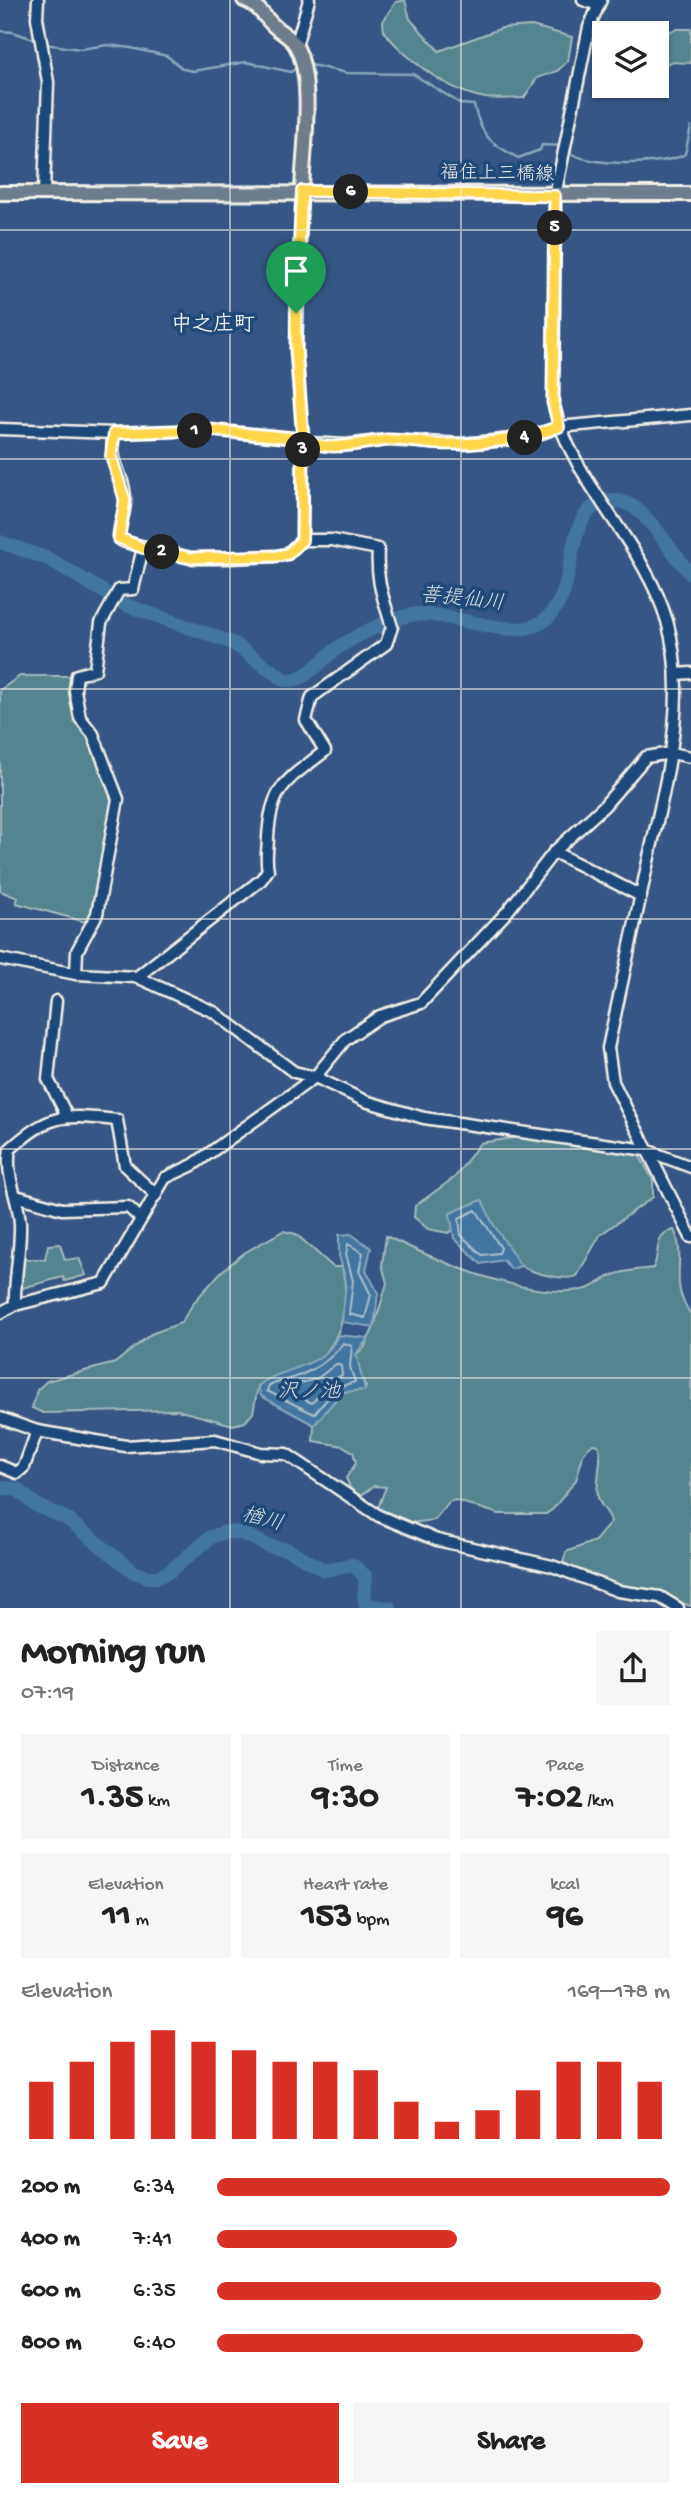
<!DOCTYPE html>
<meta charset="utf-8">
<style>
:root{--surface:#fff;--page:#f6f6f6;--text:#222;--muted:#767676;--accent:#d93025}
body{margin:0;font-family:"Gochi Hand","Klee One",sans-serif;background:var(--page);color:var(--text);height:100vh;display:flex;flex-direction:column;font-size:26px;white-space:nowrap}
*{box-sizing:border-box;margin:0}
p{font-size:23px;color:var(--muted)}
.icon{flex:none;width:38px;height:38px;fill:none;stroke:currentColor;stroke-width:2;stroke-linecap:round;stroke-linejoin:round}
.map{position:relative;height:1608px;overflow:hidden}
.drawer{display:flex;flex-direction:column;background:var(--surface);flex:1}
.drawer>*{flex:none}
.tools{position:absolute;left:592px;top:21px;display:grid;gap:14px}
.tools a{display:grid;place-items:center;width:77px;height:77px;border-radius:0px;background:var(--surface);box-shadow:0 2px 5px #0004;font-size:35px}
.pin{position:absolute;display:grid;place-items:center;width:60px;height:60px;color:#fff;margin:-72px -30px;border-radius:50% 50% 50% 0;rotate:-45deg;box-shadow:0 0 7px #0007}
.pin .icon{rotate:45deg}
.km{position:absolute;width:35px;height:35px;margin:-18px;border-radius:50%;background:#222;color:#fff;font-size:19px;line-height:35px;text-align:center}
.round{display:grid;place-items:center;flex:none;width:74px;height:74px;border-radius:0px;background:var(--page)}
.overview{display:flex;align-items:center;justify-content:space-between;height:119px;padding:0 21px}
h1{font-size:38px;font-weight:700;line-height:52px}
.metrics{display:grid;grid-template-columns:repeat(3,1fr);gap:10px;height:119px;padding:7px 21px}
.metrics div{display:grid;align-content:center;border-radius:0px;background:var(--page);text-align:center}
.metrics b{font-size:35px;font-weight:700}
.metrics small{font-size:19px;font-weight:400}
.metrics p{font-size:19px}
.chart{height:196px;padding:14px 21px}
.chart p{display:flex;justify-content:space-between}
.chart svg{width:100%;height:126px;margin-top:7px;stroke:var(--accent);stroke-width:6}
.button{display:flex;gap:14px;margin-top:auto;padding:14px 21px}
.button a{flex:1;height:80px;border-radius:0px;background:var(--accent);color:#fff;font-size:28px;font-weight:700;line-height:80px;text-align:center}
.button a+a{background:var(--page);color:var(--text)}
ul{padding:0 21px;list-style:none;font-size:23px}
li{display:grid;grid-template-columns:112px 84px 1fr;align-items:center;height:52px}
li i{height:18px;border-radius:9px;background:var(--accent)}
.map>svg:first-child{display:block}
</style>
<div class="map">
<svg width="691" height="1608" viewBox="0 0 691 1608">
<rect width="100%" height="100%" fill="#365785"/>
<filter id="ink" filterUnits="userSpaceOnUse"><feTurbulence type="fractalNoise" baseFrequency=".0143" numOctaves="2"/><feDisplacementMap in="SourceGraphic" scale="14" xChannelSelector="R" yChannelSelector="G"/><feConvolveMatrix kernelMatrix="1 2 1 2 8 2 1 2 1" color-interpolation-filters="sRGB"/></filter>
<g filter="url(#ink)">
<g fill="#53848f" stroke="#a4babc" stroke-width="2">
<path d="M 405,0 L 410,19 L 439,51 L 502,28 L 532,26 L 572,37 L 568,61 L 557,71 L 537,78 L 524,98 C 512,98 498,100 485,98 C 447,91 408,60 384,32 L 383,21 L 396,2 Z"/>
<path d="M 676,29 L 691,29 L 691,63 L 670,62 L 656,71 L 656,37 Z"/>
<path d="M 20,676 L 71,676 L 70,703 L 80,718 L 113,793 L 93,911 L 86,922 L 16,903 L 18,898 L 0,891 L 0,690 Z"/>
<path d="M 520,1137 L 638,1153 L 653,1180 L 653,1197 L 600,1235 L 577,1276 C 564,1281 529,1273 519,1264 C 503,1247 491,1221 482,1200 L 450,1213 L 453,1230 L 448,1233 L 428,1229 L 414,1217 L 415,1206 L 455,1177 L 480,1143 Z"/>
<path d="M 674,1230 C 688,1259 667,1283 691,1314 L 691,1606 L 648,1591 L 619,1587 L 563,1563 L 566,1552 L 595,1541 L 611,1522 C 610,1512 600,1508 598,1497 C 595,1482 604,1456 598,1445 L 593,1444 L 584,1452 L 576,1480 L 553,1509 L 546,1514 L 499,1514 L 455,1500 L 449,1502 L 434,1520 L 411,1523 L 377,1510 L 386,1487 L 374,1486 L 359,1497 L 353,1494 L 346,1478 L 356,1463 L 353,1452 L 343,1446 L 313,1441 L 314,1425 L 342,1392 L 364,1390 L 366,1387 L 357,1366 L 356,1354 L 364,1348 L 374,1327 L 387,1283 L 382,1265 L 386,1236 C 440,1262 521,1298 582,1290 C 593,1289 601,1280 611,1276 C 624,1270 639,1270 653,1268 C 661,1255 652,1233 674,1230 Z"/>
<path d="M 283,1231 L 296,1234 L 333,1267 L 342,1267 C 350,1301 343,1345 312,1364 C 293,1374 274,1372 258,1386 L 253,1413 L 245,1422 L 233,1425 L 177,1410 L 43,1413 L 32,1408 L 37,1390 L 47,1381 L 115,1363 L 151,1334 L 181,1323 L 194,1302 L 221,1272 L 244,1253 Z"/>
<path d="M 60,1244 L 65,1260 L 79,1258 L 86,1275 L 65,1281 L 63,1277 L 15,1290 L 18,1259 L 45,1259 L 48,1245 Z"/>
</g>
<g fill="#42759f" stroke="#89a7bc" stroke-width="2">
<path d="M 482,1200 L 492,1222 L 521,1266 L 511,1269 L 503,1260 L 481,1264 L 454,1238 L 450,1213 Z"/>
<path d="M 351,1234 L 371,1248 L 366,1270 L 378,1293 L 374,1327 L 342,1322 L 346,1282 L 339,1255 L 339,1235 Z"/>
<path d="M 338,1335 L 368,1338 L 356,1354 L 365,1390 L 342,1392 L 314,1425 L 261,1396 L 258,1386 C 283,1365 323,1371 338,1335 Z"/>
</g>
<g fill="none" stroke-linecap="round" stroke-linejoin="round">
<g stroke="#adbfcb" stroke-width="2">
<path d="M 476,1210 L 501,1248 L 499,1253 L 482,1255 L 461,1235 L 459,1218 Z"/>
<path d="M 348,1244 L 363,1253 L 359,1271 L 371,1295 L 365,1318 L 349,1314 L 353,1281 L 346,1254 Z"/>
<path d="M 343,1343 L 352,1346 L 350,1367 L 355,1382 L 338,1387 L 314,1414 L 267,1391 L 269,1385 C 297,1378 326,1368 343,1343 Z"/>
<path d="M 336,1364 L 341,1366 L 342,1375 L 331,1381 L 312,1403 L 288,1392 L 289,1387 L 318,1378 Z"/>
</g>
<g stroke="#89a7bc" stroke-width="2.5">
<path d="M 0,31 L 13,32 L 39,41"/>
<path d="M 45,44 L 80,49 L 108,45 L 131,48 L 167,56 L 183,69 L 193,71 L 246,62 L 291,72 L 299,66"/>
<path d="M 307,64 L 347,73 L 413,74 L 461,104 L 474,105 C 481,136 490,143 518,158 L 540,150 L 542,145 L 563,146"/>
<path d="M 568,151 C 583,167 668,166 685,154 L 691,127"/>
</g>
<g stroke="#42759f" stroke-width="14">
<path d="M 0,542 L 49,559 L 126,605 L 233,643 L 285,680 C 309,682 323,656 342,645 C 362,633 388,620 410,615 C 446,608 517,646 546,619 C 552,615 561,599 563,593 C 574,564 570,503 611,501 C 622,500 632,505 640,512 C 660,530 673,555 691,574"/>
<path d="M 0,1487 L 18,1490 L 36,1505 L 67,1519 L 134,1572 L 148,1577 L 158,1577 L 170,1571 L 211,1537 L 225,1532 L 242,1533 L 268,1546 L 289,1550 L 324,1570 L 353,1565 L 366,1577 L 364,1597 L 366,1605 L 390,1608"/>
</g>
<g stroke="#f4f1e8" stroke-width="15">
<g id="minor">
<path d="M 38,0 L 37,18 L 48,82 L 44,192"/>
<path d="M 583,0 L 598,5"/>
<path d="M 601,0 L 589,27 L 555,196 L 553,402 C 572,484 643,540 667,621 C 690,701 664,788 647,866 C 634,927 621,987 608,1048 L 613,1082 L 691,1237"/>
<path d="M 296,46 L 309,0"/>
<path d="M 0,429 L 114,433 L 209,430 L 303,439 L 310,443 L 346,445 L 387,440 L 463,444 L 530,437 L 559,427 L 691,415"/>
<path d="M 114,433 C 108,464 125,473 125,499 C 126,513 118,525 119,539 L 125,542 L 191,558 L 231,558 L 277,556 L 287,554 L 302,540 L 303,439 L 296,349 L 302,191"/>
<path d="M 676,674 L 691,673"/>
<path d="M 554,852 L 641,896"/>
<path d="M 0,959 L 76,974 L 137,977 L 214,1012 L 294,1072 L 315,1077 L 365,1101 L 424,1118 L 646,1150 L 691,1167"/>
<path d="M 76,974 L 77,951 L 97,914 L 118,799 L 93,734 L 80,718 L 75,690 L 77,675 L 95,670 L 101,623 L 119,590 L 133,589 L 143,548"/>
<path d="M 137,977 L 261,880 L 268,870 C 265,858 268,849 268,837 C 271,785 287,781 325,751 L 306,720 L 312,697 L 386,644 L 392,627 C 383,597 376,582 378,549 L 332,540 L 302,540"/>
<path d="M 56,1001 L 48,1079 L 67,1116"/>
<path d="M 16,1196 L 62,1209 L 128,1207 L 141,1219"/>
<path d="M 15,1305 C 14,1277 21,1251 20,1223 C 18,1196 5,1176 10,1149 C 52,1112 63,1115 117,1120 L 125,1166 L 156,1195"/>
<path d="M 0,1313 L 15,1305 L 104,1283 L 165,1178 L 193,1165 L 315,1077 L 346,1039 L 380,1016 L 421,1003 L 507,912 L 554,852 L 604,806 L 646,757 L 671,753 L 691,757"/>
<path d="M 0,1418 L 37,1431"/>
<path d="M 0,1466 L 17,1473 L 24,1467 L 37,1431 L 126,1446 L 215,1440 L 261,1453 L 286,1454 L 379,1516 L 437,1540 L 552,1566 L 618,1591 L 660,1597 L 678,1608"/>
</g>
</g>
<g stroke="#f4f1e8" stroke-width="18">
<g id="major">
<path d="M 244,0 C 258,5 262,14 272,24 C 280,33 290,35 296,46 C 315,81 303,151 302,191"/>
<path d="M 0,193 L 691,194"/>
</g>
</g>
<use href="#minor" stroke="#1f4a7a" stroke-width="10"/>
<use href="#major" stroke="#6d7d8c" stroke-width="12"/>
</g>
</g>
<g fill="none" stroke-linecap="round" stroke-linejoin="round" filter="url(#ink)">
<g stroke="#fff" stroke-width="14">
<path id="route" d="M 296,313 L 296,349 L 303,439 L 209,430 L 114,433 L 111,456 L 125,500 L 119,538 L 143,548 L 191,558 L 277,556 L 288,554 L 302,540 L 303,439 C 326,454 363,442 388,440 C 404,439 420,443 436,444 C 478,445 519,441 559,427 L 553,402 L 555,196 L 302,191 L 296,313"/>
</g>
<use href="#route" stroke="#ffd54a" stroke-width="9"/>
</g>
<path fill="none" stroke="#f4f1e8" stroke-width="2" stroke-opacity="0.55" d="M 230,0 L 230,1608M 461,0 L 461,1608M 0,230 L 691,230M 0,459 L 691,459M 0,689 L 691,689M 0,919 L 691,919M 0,1149 L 691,1149M 0,1378 L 691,1378"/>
<g text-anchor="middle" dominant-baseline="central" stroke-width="7" stroke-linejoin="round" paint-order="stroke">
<g font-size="19" fill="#f4f1e8" stroke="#1f4a7a">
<text transform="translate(497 175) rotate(1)">福住上三橋線</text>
</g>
<g font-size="21" font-weight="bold" fill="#f4f1e8" stroke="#1f4a7a">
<text x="213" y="326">中之庄町</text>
</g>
<g font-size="21" font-style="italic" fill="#d9dedd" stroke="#1f4a7a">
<text transform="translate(462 601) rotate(6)">菩提仙川</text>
<text x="309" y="1393">沢ノ池</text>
<text transform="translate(262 1521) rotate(15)">楢川</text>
</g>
</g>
</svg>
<div class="tools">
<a><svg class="icon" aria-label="layers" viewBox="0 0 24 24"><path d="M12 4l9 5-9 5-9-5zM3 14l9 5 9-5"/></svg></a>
</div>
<div class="pin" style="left:296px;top:313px;background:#1e9e55"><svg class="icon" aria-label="arrive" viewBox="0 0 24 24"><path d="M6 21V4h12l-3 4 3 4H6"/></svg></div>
<b class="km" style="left:195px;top:431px">1</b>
<b class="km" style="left:162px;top:552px">2</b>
<b class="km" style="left:303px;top:450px">3</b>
<b class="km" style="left:525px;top:438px">4</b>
<b class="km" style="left:555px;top:228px">5</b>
<b class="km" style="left:351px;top:192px">6</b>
</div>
<section class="drawer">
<div class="overview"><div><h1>Morning run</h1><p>07:19</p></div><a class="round"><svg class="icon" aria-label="share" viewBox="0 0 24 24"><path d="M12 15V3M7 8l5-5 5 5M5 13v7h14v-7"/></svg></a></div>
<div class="metrics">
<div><p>Distance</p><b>1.35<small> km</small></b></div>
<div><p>Time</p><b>9:30</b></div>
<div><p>Pace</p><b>7:02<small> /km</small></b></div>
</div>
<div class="metrics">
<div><p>Elevation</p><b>11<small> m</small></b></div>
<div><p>Heart rate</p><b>153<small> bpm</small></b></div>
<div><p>kcal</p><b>96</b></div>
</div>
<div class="chart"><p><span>Elevation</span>169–178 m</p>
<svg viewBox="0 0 160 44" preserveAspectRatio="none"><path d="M5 44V24M15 44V17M25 44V10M35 44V6M45 44V10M55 44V13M65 44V17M75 44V17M85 44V20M95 44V31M105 44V38M115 44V34M125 44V27M135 44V17M145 44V17M155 44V24"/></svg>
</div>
<ul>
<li><b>200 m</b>6:34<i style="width:100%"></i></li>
<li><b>400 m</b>7:41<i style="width:53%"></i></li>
<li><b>600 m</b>6:35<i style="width:98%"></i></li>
<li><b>800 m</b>6:40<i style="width:94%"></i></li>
</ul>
<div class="button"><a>Save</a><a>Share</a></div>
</section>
